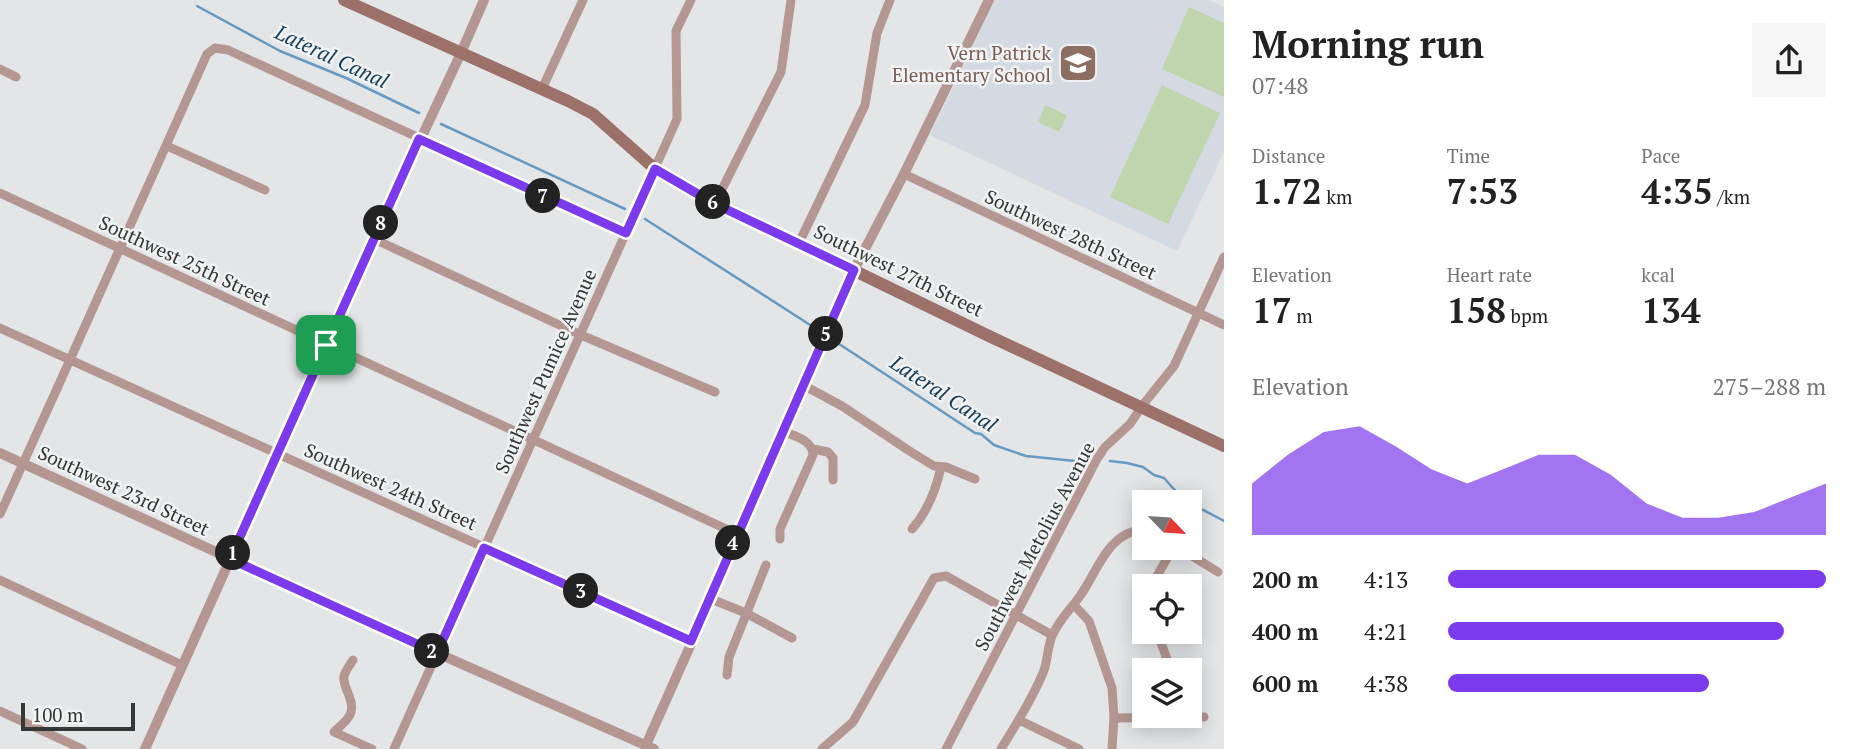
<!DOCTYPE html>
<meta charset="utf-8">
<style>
:root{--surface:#fff;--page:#f6f6f6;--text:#222;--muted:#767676;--accent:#7c3aed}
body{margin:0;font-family:"PT Serif",serif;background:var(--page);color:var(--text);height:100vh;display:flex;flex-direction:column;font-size:26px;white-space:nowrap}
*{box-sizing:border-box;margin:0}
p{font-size:23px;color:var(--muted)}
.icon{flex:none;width:38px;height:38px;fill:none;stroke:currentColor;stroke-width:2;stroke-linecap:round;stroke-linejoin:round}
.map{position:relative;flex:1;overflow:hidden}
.details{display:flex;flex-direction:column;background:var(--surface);width:630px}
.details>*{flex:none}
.needle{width:46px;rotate:115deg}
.buttons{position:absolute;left:1132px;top:490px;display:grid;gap:14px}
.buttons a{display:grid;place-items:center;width:70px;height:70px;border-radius:0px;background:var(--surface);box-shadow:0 4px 18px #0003;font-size:35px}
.scale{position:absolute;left:21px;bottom:18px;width:114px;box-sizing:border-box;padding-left:7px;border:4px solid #353636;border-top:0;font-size:19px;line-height:24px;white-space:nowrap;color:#353636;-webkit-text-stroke:5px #f1f2f3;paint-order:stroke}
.pin{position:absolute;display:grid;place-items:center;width:60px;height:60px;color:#fff;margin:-30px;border-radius:14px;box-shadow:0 4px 10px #0006}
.km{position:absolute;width:35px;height:35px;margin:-18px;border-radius:50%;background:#222;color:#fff;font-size:19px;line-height:35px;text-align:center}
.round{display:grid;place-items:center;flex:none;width:74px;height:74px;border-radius:0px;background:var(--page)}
.headline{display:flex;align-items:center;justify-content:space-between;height:119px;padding:0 28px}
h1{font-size:38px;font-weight:700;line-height:52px}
.metrics{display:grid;grid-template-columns:repeat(3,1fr);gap:10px;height:119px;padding:7px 28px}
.metrics div{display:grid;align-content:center}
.metrics b{font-size:35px;font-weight:700}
.metrics small{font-size:19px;font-weight:400}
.metrics p{font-size:19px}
.chart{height:196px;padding:14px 28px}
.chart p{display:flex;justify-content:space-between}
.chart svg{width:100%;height:126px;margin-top:7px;fill:var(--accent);opacity:.7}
ul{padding:0 28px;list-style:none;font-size:23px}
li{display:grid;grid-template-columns:112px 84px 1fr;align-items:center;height:52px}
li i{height:18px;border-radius:9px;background:var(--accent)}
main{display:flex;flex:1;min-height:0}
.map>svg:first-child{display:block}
</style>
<main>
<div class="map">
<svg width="1224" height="749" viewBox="0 0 1224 749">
<rect width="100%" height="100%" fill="#e4e5e6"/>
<path fill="#d3dae1" d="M 995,0 L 1209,0 L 1224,7 L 1224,152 L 1177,251 L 930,135 Z"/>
<g fill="#c0d4ae">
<path d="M 1189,7 L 1224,23 L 1224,97 L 1162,69 Z"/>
<path d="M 1162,85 L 1220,113 L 1168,224 L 1110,197 Z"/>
<path d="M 1045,105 L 1067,115 L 1059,132 L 1038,122 Z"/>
</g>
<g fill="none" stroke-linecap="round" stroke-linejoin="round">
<g stroke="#679ac3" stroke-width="2.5">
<path d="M 197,6 L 280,51 L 346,78 L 419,113"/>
<path d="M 441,124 L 625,209"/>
<path d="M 645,219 L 818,330"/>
<path d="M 833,340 L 975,433 L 981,434 L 994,445 L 1026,456 L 1085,462"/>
<path d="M 1110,461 L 1127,463 L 1143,467 L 1154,475 L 1164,478 L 1181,497 L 1189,502"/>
<path d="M 1190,503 L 1224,521"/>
</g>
<g stroke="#b49792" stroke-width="9">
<path d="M 0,69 L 16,77"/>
<path d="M 542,89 L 583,0"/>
<path d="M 167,146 L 265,190"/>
<path d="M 904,174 L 1224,325"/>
<path d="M 0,193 L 737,534"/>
<path d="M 715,203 L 781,72 L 791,0"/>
<path d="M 374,239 L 581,335 L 715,392"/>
<path d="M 799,243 L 865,105 L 877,33 L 890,0"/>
<path d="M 0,328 L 691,641"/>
<path d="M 803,385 L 842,406 L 911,452 L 934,466 L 946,467 L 975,479"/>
<path d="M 813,449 L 828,452 L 833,458 L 833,480"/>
<path d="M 0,514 C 70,361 139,207 207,54 L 215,48 L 228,50 L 626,233"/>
<path d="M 912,529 C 928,511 936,490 941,467"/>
<path d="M 780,539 L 780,529 L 813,455 C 813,440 794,436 783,431"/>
<path d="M 1179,548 L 1218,572"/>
<path d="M 0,580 L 182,665"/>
<path d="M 1155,586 L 1157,576 L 1173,548"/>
<path d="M 711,599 L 746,613 L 792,638"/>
<path d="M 1074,605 L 1089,621 L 1112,688 L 1114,718 L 1112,749"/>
<path d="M 1157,632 L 1171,670"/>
<path d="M 353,660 C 350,665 345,671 344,676 C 343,682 346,688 348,693 C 357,714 348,719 334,732 L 372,749"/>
<path d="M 727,675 L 729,657 L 766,565"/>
<path d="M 0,711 L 82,749"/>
<path d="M 1114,718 L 1204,717"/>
<path d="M 1019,720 L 1079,749"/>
<path d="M 394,749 L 677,119 L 676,31 L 691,0"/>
<path d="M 822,749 L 853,722 L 934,578 L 946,576 L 1052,635"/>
<path d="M 946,749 L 1097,459 L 1105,447 L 1130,424 L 1142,406 L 1174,366 L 1224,257"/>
<path d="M 1001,749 C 1016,725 1032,699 1043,673 C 1048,661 1047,648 1052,636 C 1059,620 1070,610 1080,596 C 1099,569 1107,533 1144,529"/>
</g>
<g stroke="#b49792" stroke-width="10">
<path d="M 0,453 L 437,653 L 654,749"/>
<path d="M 646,745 L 711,599 L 737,534 L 854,270 L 904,174 L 989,0"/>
<path d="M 145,749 L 374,239 L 461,53 L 484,0"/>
</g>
<path stroke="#9b716a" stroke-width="12" d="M 344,0 L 568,101 L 593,114 L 655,169 L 715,203 L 991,337 L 1224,446"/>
</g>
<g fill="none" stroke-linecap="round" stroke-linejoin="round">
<g stroke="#fff" stroke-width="14">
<path id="route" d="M 419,139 L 626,233 L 655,169 L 715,204 L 854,270 L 691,641 L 484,548 L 437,653 L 230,559 Z"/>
</g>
<use href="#route" stroke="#7c3aed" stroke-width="9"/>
</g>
<defs>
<g id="school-square" transform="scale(2.0125)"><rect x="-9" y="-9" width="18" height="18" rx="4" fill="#8d6e63" stroke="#f1f2f3"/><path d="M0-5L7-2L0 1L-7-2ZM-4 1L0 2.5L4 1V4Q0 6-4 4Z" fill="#fff"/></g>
</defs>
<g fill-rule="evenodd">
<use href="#school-square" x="1078" y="63"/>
</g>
<g text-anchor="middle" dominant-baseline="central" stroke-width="5" stroke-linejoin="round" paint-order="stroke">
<g font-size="19" fill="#785e54" stroke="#f1f2f3" text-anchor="end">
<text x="1051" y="52">Vern Patrick<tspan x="1051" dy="22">Elementary School</tspan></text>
</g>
<g font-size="19" fill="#353636" stroke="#f1f2f3">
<text transform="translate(1071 234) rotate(25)">Southwest 28th Street</text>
<text transform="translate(185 260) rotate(25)">Southwest 25th Street</text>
<text transform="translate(899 270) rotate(26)">Southwest 27th Street</text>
<text transform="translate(545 371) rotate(-66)">Southwest Pumice Avenue</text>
<text transform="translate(391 486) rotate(24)">Southwest 24th Street</text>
<text transform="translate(124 490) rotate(25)">Southwest 23rd Street</text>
<text transform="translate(1034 546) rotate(-62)">Southwest Metolius Avenue</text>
</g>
<g font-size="21" font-style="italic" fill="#163d5a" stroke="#f1f2f3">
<text transform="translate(332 56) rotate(25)">Lateral Canal</text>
<text transform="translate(944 393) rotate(33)">Lateral Canal</text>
</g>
</g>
</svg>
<div class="buttons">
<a><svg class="needle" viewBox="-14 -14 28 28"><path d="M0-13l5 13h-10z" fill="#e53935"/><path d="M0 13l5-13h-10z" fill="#767676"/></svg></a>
<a><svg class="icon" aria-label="locate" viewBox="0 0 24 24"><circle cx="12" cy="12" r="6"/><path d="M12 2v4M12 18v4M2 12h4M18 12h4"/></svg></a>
<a><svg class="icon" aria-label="layers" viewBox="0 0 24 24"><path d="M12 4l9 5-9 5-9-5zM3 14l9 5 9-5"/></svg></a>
</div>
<div class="scale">100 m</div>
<div class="pin" style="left:326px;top:345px;background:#1e9e55"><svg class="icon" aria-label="arrive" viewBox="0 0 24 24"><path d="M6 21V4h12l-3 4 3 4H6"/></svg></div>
<b class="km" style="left:233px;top:553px">1</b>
<b class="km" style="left:432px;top:651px">2</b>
<b class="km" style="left:581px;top:591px">3</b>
<b class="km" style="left:733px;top:543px">4</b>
<b class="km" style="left:826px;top:334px">5</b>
<b class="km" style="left:713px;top:202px">6</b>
<b class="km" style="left:543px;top:196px">7</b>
<b class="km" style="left:381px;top:223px">8</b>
</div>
<section class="details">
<div class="headline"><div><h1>Morning run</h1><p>07:48</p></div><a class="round"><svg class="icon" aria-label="share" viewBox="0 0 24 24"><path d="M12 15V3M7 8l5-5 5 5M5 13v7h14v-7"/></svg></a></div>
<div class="metrics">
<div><p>Distance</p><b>1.72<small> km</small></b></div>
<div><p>Time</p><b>7:53</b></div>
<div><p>Pace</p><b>4:35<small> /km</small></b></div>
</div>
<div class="metrics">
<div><p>Elevation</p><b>17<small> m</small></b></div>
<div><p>Heart rate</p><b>158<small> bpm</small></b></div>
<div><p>kcal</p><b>134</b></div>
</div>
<div class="chart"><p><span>Elevation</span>275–288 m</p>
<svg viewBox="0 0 160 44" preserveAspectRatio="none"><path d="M0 44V26L10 16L20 8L30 6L40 13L50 21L60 26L70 21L80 16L90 16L100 23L110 33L120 38L130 38L140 36L150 31L160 26V44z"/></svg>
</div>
<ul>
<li><b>200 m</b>4:13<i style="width:100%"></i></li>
<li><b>400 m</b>4:21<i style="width:89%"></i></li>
<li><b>600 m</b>4:38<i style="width:69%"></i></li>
</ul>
</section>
</main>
